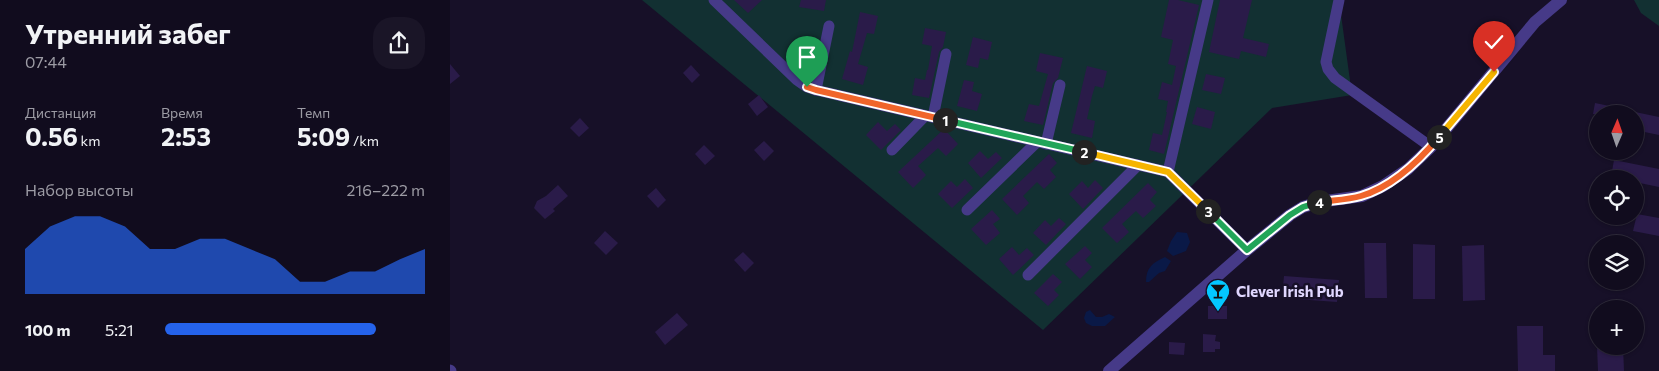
<!DOCTYPE html>
<html lang="ru">
<meta charset="utf-8">
<style>
:root{--surface:#110c1e;--page:#1a1527;--text:#f1f3f6;--muted:#9c9ba4;--line:#302c3c;--accent:#2563eb}
body{margin:0;font-family:Commissioner,sans-serif;background:var(--page);color:var(--text);height:100vh;display:flex;flex-direction:column;font-size:19px;white-space:nowrap}
*{box-sizing:border-box;margin:0}
p{font-size:16px;color:var(--muted)}
.icon{flex:none;width:28px;height:28px;fill:none;stroke:currentColor;stroke-width:2;stroke-linecap:round;stroke-linejoin:round}
.map{position:relative;flex:1;overflow:hidden}
.side{display:flex;flex-direction:column;background:var(--surface);width:450px}
.side>*{flex:none}
.needle{width:32px;rotate:2deg}
.tools{position:absolute;left:1139px;top:105px;display:grid;gap:10px}
.tools a{display:grid;place-items:center;width:55px;height:55px;border-radius:50%;background:var(--surface);box-shadow:0 1px 4px #0004,0 0 0 1px var(--line);font-size:25px}
.pin{position:absolute;display:grid;place-items:center;width:42px;height:42px;color:#fff;margin:-51px -21px;border-radius:50% 50% 50% 0;rotate:-45deg;box-shadow:0 0 5px #0007}
.pin .icon{rotate:45deg}
.km{position:absolute;width:25px;height:25px;margin:-12px;border-radius:50%;background:#222;color:#fff;font-size:14px;line-height:25px;text-align:center}
.round{display:grid;place-items:center;flex:none;width:52px;height:52px;border-radius:20px;background:var(--page)}
.summary{display:flex;align-items:center;justify-content:space-between;height:85px;padding:0 25px}
h1{font-size:28px;font-weight:700;line-height:38px}
.metrics{display:grid;grid-template-columns:repeat(3,1fr);gap:8px;height:85px;padding:5px 25px}
.metrics div{display:grid;align-content:center}
.metrics b{font-size:25px;font-weight:700}
.metrics small{font-size:14px;font-weight:400}
.metrics p{font-size:14px}
.chart{height:140px;padding:10px 25px}
.chart p{display:flex;justify-content:space-between}
.chart svg{width:100%;height:90px;margin-top:5px;fill:var(--accent);opacity:.7}
ul{padding:0 25px;list-style:none;font-size:16px}
li{display:grid;grid-template-columns:80px 60px 1fr;align-items:center;height:38px}
li i{height:12px;border-radius:6px;background:var(--accent)}
main{display:flex;flex:1;min-height:0}
.map>svg:first-child{display:block}
</style>
<main>
<section class="side">
<div class="summary"><div><h1>Утренний забег</h1><p>07:44</p></div><a class="round"><svg class="icon" aria-label="share" viewBox="0 0 24 24"><path d="M12 15V3M7 8l5-5 5 5M5 13v7h14v-7"/></svg></a></div>
<div class="metrics">
<div><p>Дистанция</p><b>0.56<small> km</small></b></div>
<div><p>Время</p><b>2:53</b></div>
<div><p>Темп</p><b>5:09<small> /km</small></b></div>
</div>
<div class="chart"><p><span>Набор высоты</span>216–222 m</p>
<svg viewBox="0 0 160 44" preserveAspectRatio="none"><path d="M0 44V22L10 11L20 6L30 6L40 11L50 22L60 22L70 17L80 17L90 22L100 27L110 38L120 38L130 33L140 33L150 27L160 22V44z"/></svg>
</div>
<ul>
<li><b>100 m</b>5:21<i style="width:81%"></i></li>
</ul>
</section>
<div class="map">
<svg width="1209" height="371" viewBox="0 0 1209 371">
<rect width="100%" height="100%" fill="#171028"/>
<g fill="#123032">
<path d="M 192,0 L 889,0 L 902,95 L 822,108 L 593,330 Z"/>
<path d="M 1184,0 L 1209,0 L 1209,26 L 1191,13 Z"/>
</g>
<g fill="#0a1947">
<path d="M 727,232 L 737,233 L 740,242 L 736,251 L 723,256 L 717,251 L 721,241 Z"/>
<path d="M 715,257 L 721,261 L 715,271 L 709,273 L 699,282 L 696,282 C 696,268 702,263 715,257 Z"/>
<path d="M 640,310 L 646,317 L 652,317 L 659,314 L 665,317 L 655,326 L 642,326 L 636,323 L 634,318 L 636,312 Z"/>
</g>
<g fill="#2a1b49">
<path d="M 284,0 L 312,0 L 298,13 Z"/>
<path d="M 351,0 L 376,0 L 374,11 L 349,7 Z"/>
<path d="M 719,0 L 728,0 L 749,5 L 714,154 L 699,150 L 703,133 L 712,135 L 717,112 L 716,112 L 718,101 L 708,99 L 712,82 L 722,85 L 726,66 L 718,64 L 723,40 L 711,37 Z"/>
<path d="M 770,0 L 802,0 L 793,38 L 819,44 L 816,57 L 791,51 L 789,59 L 759,52 Z"/>
<path d="M 410,12 L 428,16 L 424,34 L 417,33 L 408,64 L 418,67 L 413,85 L 392,79 L 400,51 L 402,52 Z"/>
<path d="M 475,28 L 496,32 L 493,47 L 489,52 L 479,98 L 462,95 L 465,78 L 475,80 L 477,70 L 478,70 L 482,46 L 472,44 Z"/>
<path d="M 523,37 L 542,42 L 538,60 L 530,58 L 528,68 L 516,65 Z"/>
<path d="M 590,53 L 613,58 L 608,78 L 603,83 L 593,125 L 574,121 L 579,104 L 589,106 L 598,74 L 586,71 Z"/>
<path d="M 0,64 L 10,76 L 0,84 Z"/>
<path d="M 241,65 L 250,75 L 242,83 L 233,73 Z"/>
<path d="M 637,66 L 657,71 L 653,88 L 645,86 L 642,96 L 637,119 L 645,121 L 642,138 L 621,133 Z"/>
<path d="M 756,74 L 775,78 L 771,94 L 752,90 Z"/>
<path d="M 514,80 L 524,82 L 522,91 L 532,94 L 527,111 L 507,106 Z"/>
<path d="M 309,95 L 318,107 L 307,116 L 298,104 Z"/>
<path d="M 1145,103 L 1179,110 L 1178,114 L 1143,114 Z"/>
<path d="M 747,107 L 765,112 L 761,129 L 742,124 Z"/>
<path d="M 1185,112 L 1209,117 L 1209,135 L 1185,130 Z"/>
<path d="M 130,118 L 139,128 L 129,137 L 120,128 Z"/>
<path d="M 428,122 L 437,131 L 445,124 L 451,130 L 431,150 L 416,135 Z"/>
<path d="M 494,129 L 508,144 L 496,156 L 488,148 L 468,166 L 476,175 L 463,188 L 448,172 Z"/>
<path d="M 314,141 L 324,151 L 314,161 L 304,150 Z"/>
<path d="M 254,145 L 265,156 L 255,165 L 245,154 Z"/>
<path d="M 530,151 L 538,159 L 546,152 L 552,158 L 531,178 L 518,163 Z"/>
<path d="M 599,154 L 607,163 L 600,170 L 606,177 L 594,189 L 587,182 L 573,196 L 579,203 L 567,215 L 552,199 Z"/>
<path d="M 1164,160 L 1209,169 L 1209,187 L 1185,182 L 1185,179 L 1171,179 L 1161,177 Z"/>
<path d="M 515,179 L 523,188 L 502,208 L 488,194 L 501,181 L 507,187 Z"/>
<path d="M 645,180 L 653,188 L 633,209 L 619,194 L 632,181 L 638,188 Z"/>
<path d="M 698,183 L 707,192 L 700,200 L 706,206 L 693,218 L 686,211 L 672,224 L 679,232 L 667,243 L 652,228 Z"/>
<path d="M 108,185 L 118,196 L 103,209 L 105,211 L 95,219 L 84,208 L 87,201 L 96,196 Z"/>
<path d="M 206,188 L 216,200 L 208,208 L 197,196 Z"/>
<path d="M 542,210 L 550,219 L 543,224 L 550,233 L 536,245 L 521,229 Z"/>
<path d="M 1187,214 L 1209,218 L 1209,236 L 1183,231 Z"/>
<path d="M 609,218 L 616,224 L 596,245 L 583,233 L 595,220 L 601,226 Z"/>
<path d="M 155,231 L 168,243 L 156,255 L 144,243 Z"/>
<path d="M 914,243 L 936,243 L 937,298 L 915,298 Z"/>
<path d="M 963,244 L 985,245 L 985,299 L 963,299 Z"/>
<path d="M 1034,245 L 1035,300 L 1013,301 L 1012,246 Z"/>
<path d="M 635,246 L 642,253 L 635,260 L 642,267 L 630,279 L 615,264 Z"/>
<path d="M 562,247 L 569,255 L 577,248 L 584,255 L 563,275 L 549,259 Z"/>
<path d="M 293,252 L 304,263 L 295,272 L 284,260 Z"/>
<path d="M 603,274 L 612,282 L 604,290 L 609,295 L 598,306 L 584,293 Z"/>
<path d="M 834,276 L 889,280 L 887,302 L 832,298 Z"/>
<rect x="758" y="306" width="19" height="13"/>
<path d="M 227,313 L 238,325 L 215,345 L 205,332 Z"/>
<path d="M 1067,326 L 1093,326 L 1093,355 L 1105,355 L 1105,371 L 1068,371 Z"/>
<path d="M 753,334 L 766,335 L 765,341 L 770,342 L 770,349 L 765,349 L 765,352 L 753,352 Z"/>
<path d="M 719,342 L 735,343 L 734,355 L 719,354 Z"/>
<path d="M 1147,346 L 1173,346 L 1174,371 L 1148,371 Z"/>
</g>
<g fill="none" stroke-linecap="round" stroke-linejoin="round">
<g stroke="#463a88" stroke-width="11">
<path d="M 264,0 L 347,80 L 357,87 L 366,90 L 718,172 L 797,250"/>
<path d="M 889,0 L 876,62 L 878,69 L 885,78 L 981,147"/>
<path d="M 366,90 L 379,26"/>
<path d="M 483,117 L 496,54"/>
<path d="M 596,144 L 610,85"/>
<path d="M 442,150 L 475,116"/>
<path d="M 718,172 L 758,0"/>
<path d="M 517,210 L 587,142"/>
<path d="M 578,275 L 688,165"/>
<path d="M 0,370 L 1,371"/>
</g>
<path stroke="#463a88" stroke-width="12" d="M 659,371 L 797,250 L 840,215 L 853,207 L 869,202 L 912,196 L 933,186 L 958,169 L 981,147 L 1085,22 L 1111,0"/>
</g>
<g fill="none" stroke-linecap="round" stroke-linejoin="round">
<g stroke="#fff" stroke-width="10">
<path id="split-1" d="M 357,87 L 366,90 L 495,120"/>
</g>
<g stroke="#fff" stroke-width="10">
<path id="split-2" d="M 495,120 L 634,152"/>
</g>
<g stroke="#fff" stroke-width="10">
<path id="split-3" d="M 634,152 L 718,172 L 758,211"/>
</g>
<g stroke="#fff" stroke-width="10">
<path id="split-4" d="M 758,211 L 797,250 L 840,215 L 853,207 L 869,202"/>
</g>
<g stroke="#fff" stroke-width="10">
<path id="split-5" d="M 869,202 C 883,200 898,200 911,196 C 942,187 969,161 989,137"/>
</g>
<g stroke="#fff" stroke-width="10">
<path id="split-6" d="M 989,137 L 1044,72"/>
</g>
<use href="#split-1" stroke="#f0652b" stroke-width="6"/>
<use href="#split-2" stroke="#22a559" stroke-width="6"/>
<use href="#split-3" stroke="#f5b400" stroke-width="6"/>
<use href="#split-4" stroke="#22a559" stroke-width="6"/>
<use href="#split-5" stroke="#f0652b" stroke-width="6"/>
<use href="#split-6" stroke="#f5b400" stroke-width="6"/>
</g>
<defs>
<g id="bar-pin" transform="scale(1.25)"><path d="M0 17L-7.5 6A9.5 9.5 0 1 1 7.5 6Z" fill="#03c7ff" stroke="#171028"/><path d="M-6-5H6L.8 .8V4.5H3.5V6h-7V4.5H-.8V.8Z" fill="#111"/></g>
</defs>
<g fill-rule="evenodd">
<use href="#bar-pin" x="768" y="291"/>
</g>
<g text-anchor="middle" dominant-baseline="central" stroke-width="5" stroke-linejoin="round" paint-order="stroke">
<g font-size="15" font-weight="bold" fill="#e0d7ff" stroke="#171028" text-anchor="start">
<text x="786" y="291">Clever Irish Pub</text>
</g>
</g>
</svg>
<div class="tools">
<a><svg class="needle" viewBox="-14 -14 28 28"><path d="M0-13l5 13h-10z" fill="#e53935"/><path d="M0 13l5-13h-10z" fill="#9c9ba4"/></svg></a>
<a><svg class="icon" aria-label="locate" viewBox="0 0 24 24"><circle cx="12" cy="12" r="6"/><path d="M12 2v4M12 18v4M2 12h4M18 12h4"/></svg></a>
<a><svg class="icon" aria-label="layers" viewBox="0 0 24 24"><path d="M12 4l9 5-9 5-9-5zM3 14l9 5 9-5"/></svg></a>
<a>+</a>
</div>
<div class="pin" style="left:357px;top:87px;background:#1e9e55"><svg class="icon" aria-label="arrive" viewBox="0 0 24 24"><path d="M6 21V4h12l-3 4 3 4H6"/></svg></div>
<div class="pin" style="left:1044px;top:72px;background:#d93025"><svg class="icon" aria-label="check" viewBox="0 0 24 24"><path d="M5 12l5 5 9-10"/></svg></div>
<b class="km" style="left:495px;top:120px">1</b>
<b class="km" style="left:634px;top:152px">2</b>
<b class="km" style="left:758px;top:211px">3</b>
<b class="km" style="left:869px;top:202px">4</b>
<b class="km" style="left:989px;top:137px">5</b>
</div>
</main>
